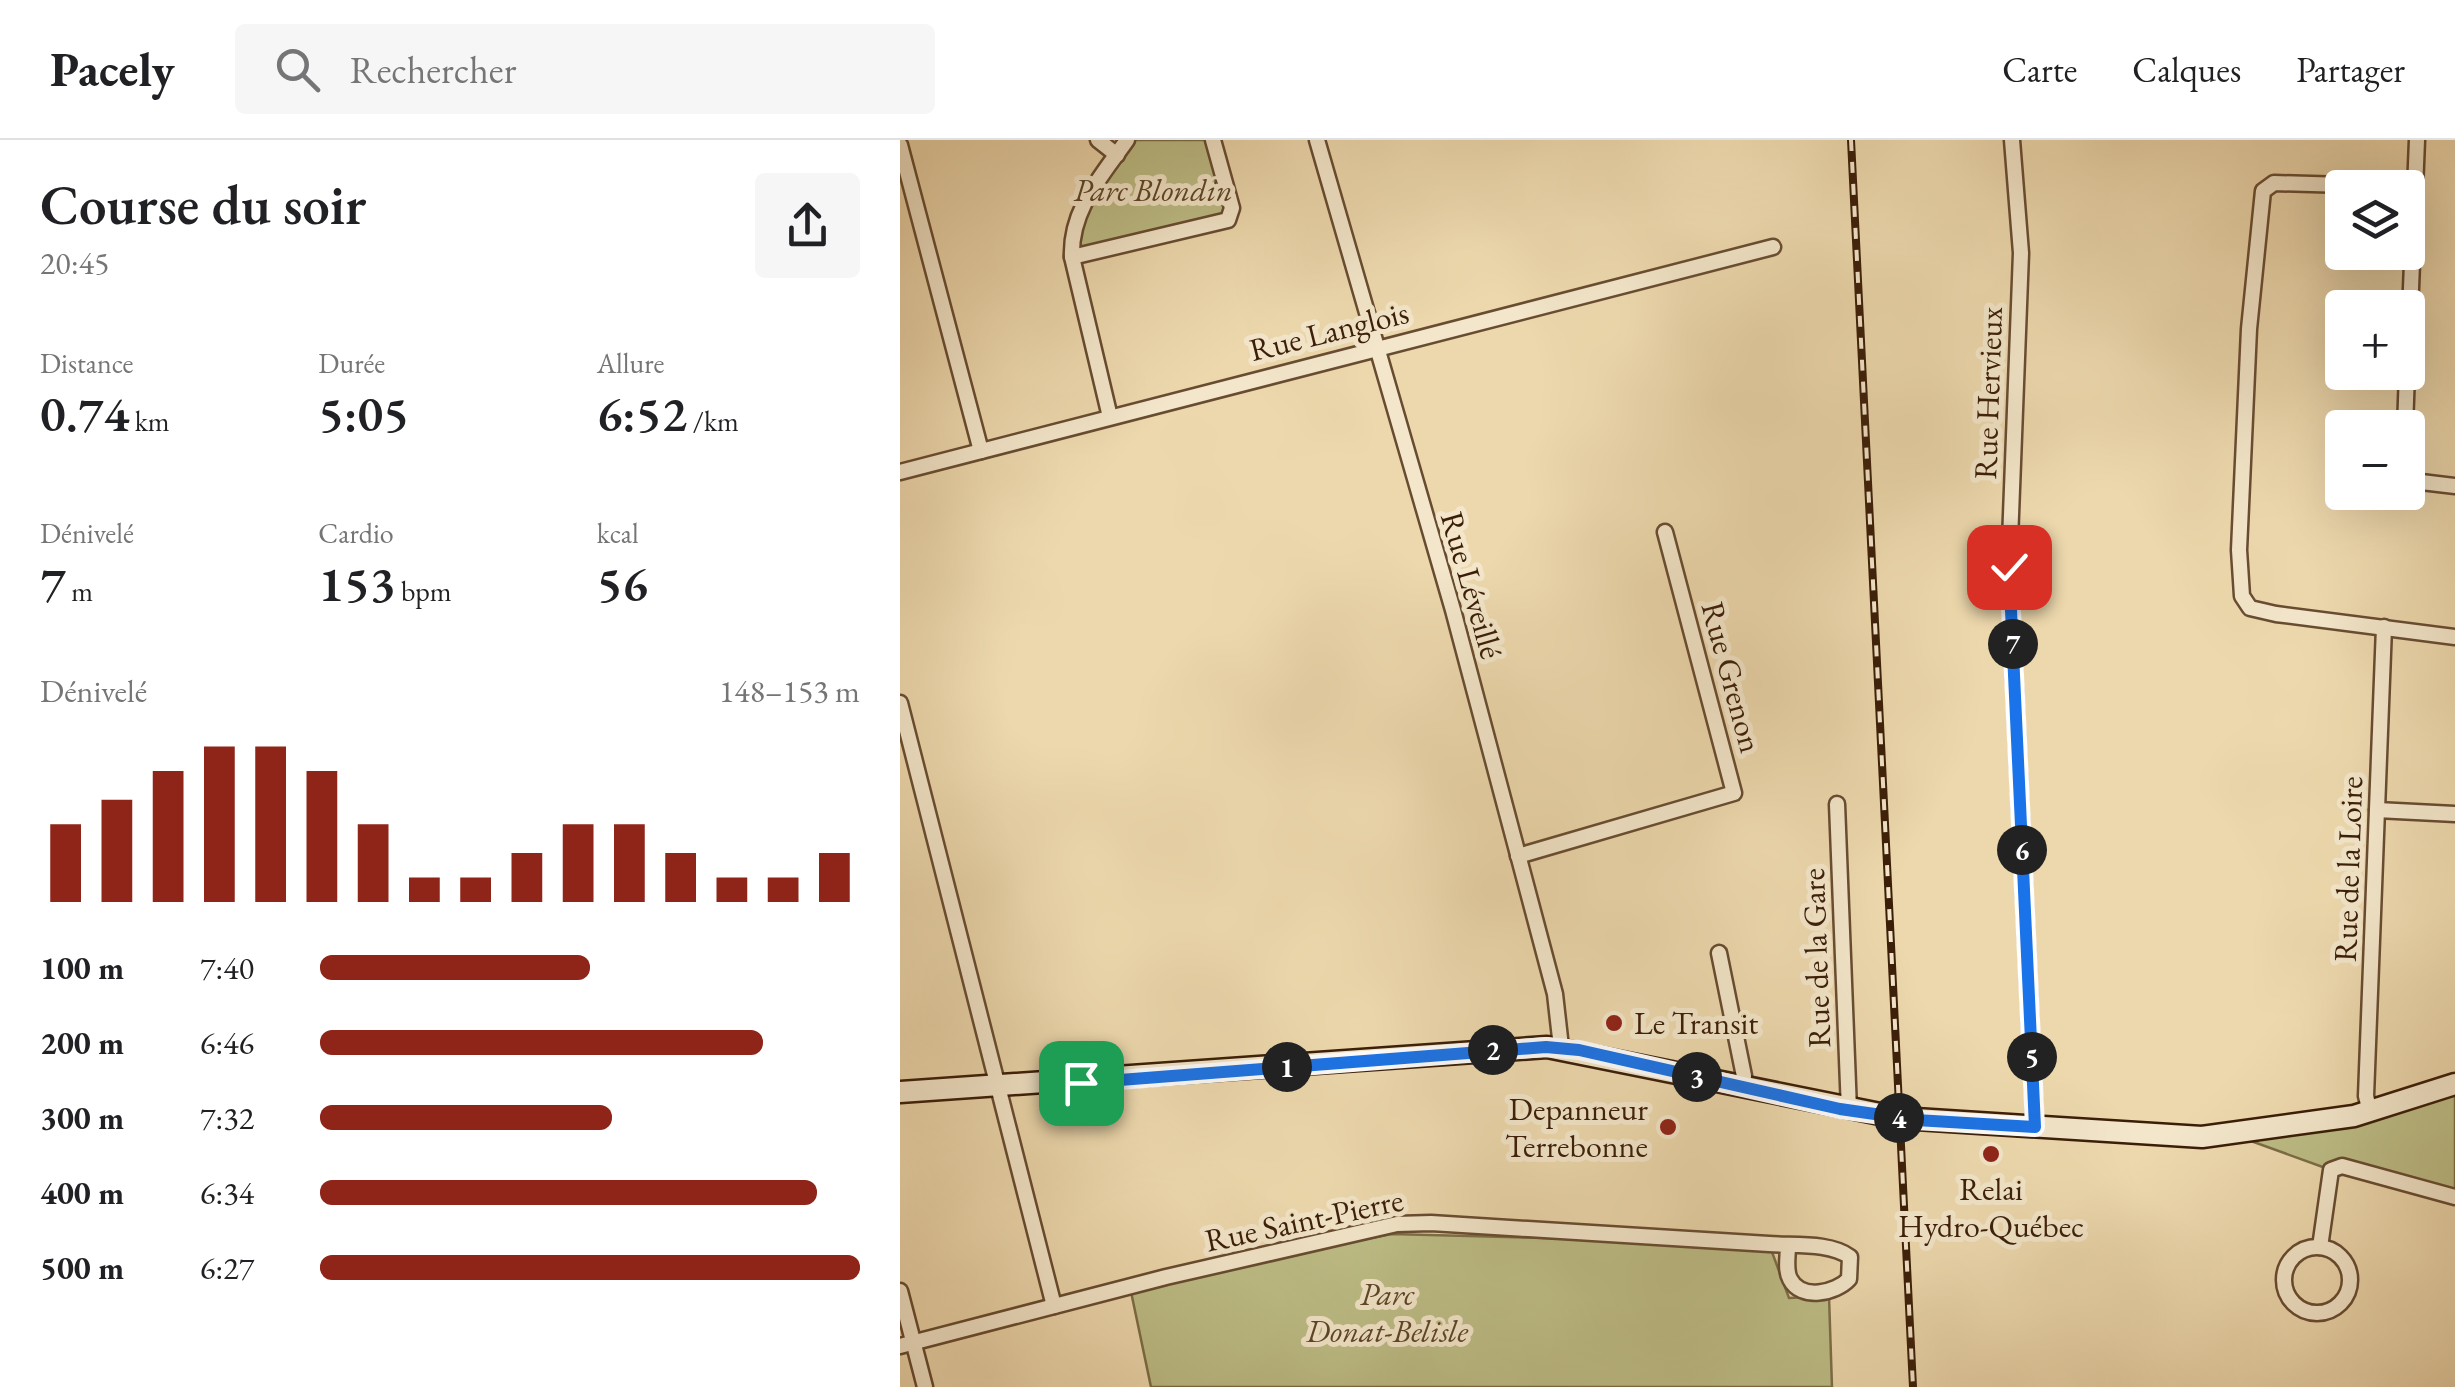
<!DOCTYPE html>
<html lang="fr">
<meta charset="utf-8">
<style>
:root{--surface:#fff;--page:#f6f6f6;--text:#202124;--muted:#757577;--line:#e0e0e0;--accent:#8f2418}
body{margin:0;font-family:"EB Garamond",serif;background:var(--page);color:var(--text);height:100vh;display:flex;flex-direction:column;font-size:38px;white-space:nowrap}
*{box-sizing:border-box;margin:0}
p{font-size:32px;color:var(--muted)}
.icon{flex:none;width:55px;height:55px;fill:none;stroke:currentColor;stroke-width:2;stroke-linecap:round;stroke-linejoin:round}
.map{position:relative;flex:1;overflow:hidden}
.side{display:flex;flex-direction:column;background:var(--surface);width:900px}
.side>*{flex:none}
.fabs{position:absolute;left:1425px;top:30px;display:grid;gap:20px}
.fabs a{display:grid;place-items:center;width:100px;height:100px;border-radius:10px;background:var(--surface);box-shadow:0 10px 40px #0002;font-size:50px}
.pin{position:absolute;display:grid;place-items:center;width:85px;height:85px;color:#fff;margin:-42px;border-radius:20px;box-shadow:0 5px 15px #0006}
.km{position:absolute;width:50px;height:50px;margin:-25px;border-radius:50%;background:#222;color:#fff;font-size:28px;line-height:50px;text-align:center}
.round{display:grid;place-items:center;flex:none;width:105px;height:105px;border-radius:10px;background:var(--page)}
.head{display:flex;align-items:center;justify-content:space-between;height:170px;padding:0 40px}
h1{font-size:55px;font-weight:600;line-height:75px}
.figures{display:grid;grid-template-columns:repeat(3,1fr);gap:15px;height:170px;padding:10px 40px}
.figures div{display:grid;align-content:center}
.figures b{font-size:50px;font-weight:600}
.figures small{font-size:28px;font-weight:400}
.figures p{font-size:28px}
.chart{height:280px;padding:20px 40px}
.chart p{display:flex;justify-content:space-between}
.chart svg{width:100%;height:180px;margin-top:10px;stroke:var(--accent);stroke-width:6}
ul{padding:0 40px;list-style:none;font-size:32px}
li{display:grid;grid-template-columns:160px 120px 1fr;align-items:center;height:75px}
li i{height:25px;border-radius:12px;background:var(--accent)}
header{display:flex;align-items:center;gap:60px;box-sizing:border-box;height:140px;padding:0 50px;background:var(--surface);border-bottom:2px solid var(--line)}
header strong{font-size:48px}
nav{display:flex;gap:55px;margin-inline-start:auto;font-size:35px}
.search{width:700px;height:90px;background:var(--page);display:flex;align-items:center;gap:25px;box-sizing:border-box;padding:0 35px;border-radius:10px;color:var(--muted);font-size:38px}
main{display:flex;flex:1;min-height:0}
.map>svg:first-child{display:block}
</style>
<header>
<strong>Pacely</strong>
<div class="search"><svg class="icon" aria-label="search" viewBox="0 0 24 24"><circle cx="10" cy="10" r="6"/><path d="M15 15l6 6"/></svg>Rechercher</div>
<nav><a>Carte</a><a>Calques</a><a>Partager</a></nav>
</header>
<main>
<section class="side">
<div class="head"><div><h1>Course du soir</h1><p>20:45</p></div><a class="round"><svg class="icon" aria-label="share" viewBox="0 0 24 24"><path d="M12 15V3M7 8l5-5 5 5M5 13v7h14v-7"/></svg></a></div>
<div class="figures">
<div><p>Distance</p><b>0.74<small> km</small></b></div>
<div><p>Durée</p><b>5:05</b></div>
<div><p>Allure</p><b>6:52<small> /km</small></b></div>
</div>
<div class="figures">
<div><p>Dénivelé</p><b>7<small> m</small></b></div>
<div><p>Cardio</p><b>153<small> bpm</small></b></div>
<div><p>kcal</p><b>56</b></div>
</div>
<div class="chart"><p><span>Dénivelé</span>148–153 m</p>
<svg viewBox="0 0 160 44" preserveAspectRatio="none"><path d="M5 44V25M15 44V19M25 44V12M35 44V6M45 44V6M55 44V12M65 44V25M75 44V38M85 44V38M95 44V32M105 44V25M115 44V25M125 44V32M135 44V38M145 44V38M155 44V32"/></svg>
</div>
<ul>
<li><b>100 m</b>7:40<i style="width:50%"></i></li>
<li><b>200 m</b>6:46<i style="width:82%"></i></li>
<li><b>300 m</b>7:32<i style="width:54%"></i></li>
<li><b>400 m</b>6:34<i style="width:92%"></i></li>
<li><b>500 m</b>6:27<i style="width:100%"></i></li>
</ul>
</section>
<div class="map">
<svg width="1555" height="1247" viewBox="0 0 1555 1247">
<rect width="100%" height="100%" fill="#edd8ad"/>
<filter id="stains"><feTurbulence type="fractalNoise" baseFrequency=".002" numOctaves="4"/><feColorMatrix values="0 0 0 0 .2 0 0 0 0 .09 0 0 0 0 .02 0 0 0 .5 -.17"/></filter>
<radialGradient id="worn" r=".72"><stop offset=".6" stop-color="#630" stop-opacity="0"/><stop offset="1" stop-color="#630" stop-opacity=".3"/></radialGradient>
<g fill="#bdbd86" stroke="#7c6e47" stroke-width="2.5">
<path d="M 227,0 L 313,0 L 328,80 L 172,117 L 176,75 Z"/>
<path d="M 1555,936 L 1555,1057 L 1431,1030 L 1326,992 L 1417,983 Z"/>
<path d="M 491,1094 L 869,1104 L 889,1158 L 929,1156 L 932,1247 L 251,1247 L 230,1147 Z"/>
</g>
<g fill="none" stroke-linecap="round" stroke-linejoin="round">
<g stroke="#684c31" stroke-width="19">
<g id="minor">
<path d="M 198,0 L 217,15"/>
<path d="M 417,0 L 553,470 L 655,854 L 661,907"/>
<path d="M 1112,0 L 1121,113 L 1109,427 L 1135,987"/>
<path d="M 0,5 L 81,311"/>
<path d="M 1514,47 L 1374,43 L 1363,51 L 1349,189 L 1339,410 L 1342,456 L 1350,468 L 1376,474 L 1555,497"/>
<path d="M 172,117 L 328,80 L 332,68 L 313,0"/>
<path d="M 1508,222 L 1517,0"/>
<path d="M 210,277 L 172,117 C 170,70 201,37 227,0"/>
<path d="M 1505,288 L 1507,232"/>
<path d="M 1508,329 L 1513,341 L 1555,346"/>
<path d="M 0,332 L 873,107"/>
<path d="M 0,563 L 154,1166"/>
<path d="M 937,664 L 949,970"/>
<path d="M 1477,670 L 1555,674"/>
<path d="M 618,716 L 834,653 L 765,392"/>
<path d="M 819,813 L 844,936 L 842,948"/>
<path d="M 1470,972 L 1466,956 L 1484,487"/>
<path d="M 1420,1107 L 1431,1030 L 1442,1026 L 1555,1057"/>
<circle cx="1417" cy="1140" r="33"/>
<path d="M 0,1151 L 25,1247"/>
<path d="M 0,1206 L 266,1137 L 497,1084 L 531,1083 L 869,1104 C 894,1106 930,1102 950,1117 L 949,1139 C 936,1153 901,1161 890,1139 C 885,1130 888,1116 888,1106"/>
</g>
</g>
<g stroke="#3b1e08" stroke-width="25">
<path id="secondary" d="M 0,952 L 647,907 L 1000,978 L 1302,997 L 1454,976 L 1555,944"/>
</g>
<use href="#minor" stroke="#f3e6ca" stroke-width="14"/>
<use href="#secondary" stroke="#f3e6ca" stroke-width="20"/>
<g stroke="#3b1e08" stroke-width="8">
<path id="rail" d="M 951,0 L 1013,1247"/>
</g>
<use href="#rail" stroke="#f3e6ca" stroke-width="4" stroke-dasharray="11" stroke-linecap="butt"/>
</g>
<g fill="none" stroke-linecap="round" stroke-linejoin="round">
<g stroke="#fff" stroke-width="20">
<path id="route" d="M 181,943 L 646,907 L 679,910 L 940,969 L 1016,980 L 1135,987 L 1109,427"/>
</g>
<use href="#route" stroke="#1a73e8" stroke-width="12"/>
</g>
<g fill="#8f2418" stroke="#f3e6ca" stroke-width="4">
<circle cx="714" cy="883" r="10"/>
<circle cx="768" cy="987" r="10"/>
<circle cx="1091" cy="1014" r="10"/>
</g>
<g text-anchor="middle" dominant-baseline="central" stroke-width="10" stroke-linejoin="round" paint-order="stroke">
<g font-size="32" font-style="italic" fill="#5c4628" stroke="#f3e6ca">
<text x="253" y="50">Parc Blondin</text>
<text x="487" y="1154">Parc<tspan x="487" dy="37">Donat-Belisle</tspan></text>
</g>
<g font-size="32" fill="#3b1e08" stroke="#f3e6ca">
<text transform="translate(429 191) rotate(-14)">Rue Langlois</text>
<text transform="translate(1088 253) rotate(-88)">Rue Hervieux</text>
<text transform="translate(572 445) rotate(74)">Rue Léveillé</text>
<text transform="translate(832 537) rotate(75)">Rue Grenon</text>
<text transform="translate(1448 729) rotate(-88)">Rue de la Loire</text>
<text transform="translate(916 818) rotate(-92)">Rue de la Gare</text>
<text transform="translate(404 1080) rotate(-12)">Rue Saint-Pierre</text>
</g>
<g font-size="32" fill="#3b1e08" stroke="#f3e6ca" text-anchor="start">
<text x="734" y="883">Le Transit</text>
<text x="748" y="969" text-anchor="end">Depanneur<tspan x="748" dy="37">Terrebonne</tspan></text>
<text x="1091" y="1049" text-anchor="middle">Relai<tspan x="1091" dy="37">Hydro-Québec</tspan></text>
</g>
</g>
<rect width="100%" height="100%" filter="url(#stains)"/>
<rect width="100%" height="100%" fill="url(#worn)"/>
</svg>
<div class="fabs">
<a><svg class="icon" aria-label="layers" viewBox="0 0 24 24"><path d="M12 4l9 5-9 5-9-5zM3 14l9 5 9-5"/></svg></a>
<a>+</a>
<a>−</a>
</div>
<div class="pin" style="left:181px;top:943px;background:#1e9e55"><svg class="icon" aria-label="arrive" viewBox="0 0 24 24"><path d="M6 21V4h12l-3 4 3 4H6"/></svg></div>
<div class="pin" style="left:1109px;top:427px;background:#d93025"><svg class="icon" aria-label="check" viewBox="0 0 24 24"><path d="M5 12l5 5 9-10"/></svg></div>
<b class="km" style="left:387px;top:927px">1</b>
<b class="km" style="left:593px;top:910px">2</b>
<b class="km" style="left:797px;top:937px">3</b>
<b class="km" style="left:999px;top:978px">4</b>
<b class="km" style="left:1132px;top:917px">5</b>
<b class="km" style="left:1122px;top:710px">6</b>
<b class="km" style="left:1113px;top:504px">7</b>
</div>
</main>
